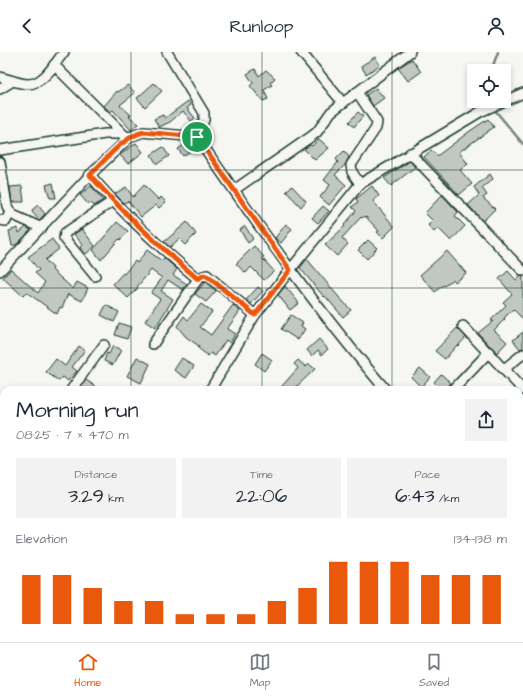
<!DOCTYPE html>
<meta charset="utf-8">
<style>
:root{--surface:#fff;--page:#f2f2f3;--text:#1f2937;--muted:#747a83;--line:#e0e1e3;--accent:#ea580c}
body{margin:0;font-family:"Architects Daughter",sans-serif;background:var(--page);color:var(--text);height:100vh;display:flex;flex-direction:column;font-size:15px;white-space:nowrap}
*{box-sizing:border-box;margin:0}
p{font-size:13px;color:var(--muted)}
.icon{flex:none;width:22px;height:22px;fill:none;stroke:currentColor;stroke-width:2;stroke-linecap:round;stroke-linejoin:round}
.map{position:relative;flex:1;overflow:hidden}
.side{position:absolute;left:0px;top:334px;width:523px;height:256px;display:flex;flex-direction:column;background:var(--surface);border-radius:12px 12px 0 0;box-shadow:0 2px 6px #0003}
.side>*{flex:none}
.tools{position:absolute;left:467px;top:12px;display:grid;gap:8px}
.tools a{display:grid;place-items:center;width:44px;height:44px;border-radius:0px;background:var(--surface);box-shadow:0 2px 6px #0003;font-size:20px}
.pin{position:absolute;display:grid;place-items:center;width:34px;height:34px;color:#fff;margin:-17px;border:2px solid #fff;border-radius:50%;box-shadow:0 1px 4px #0007}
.round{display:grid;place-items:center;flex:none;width:42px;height:42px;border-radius:0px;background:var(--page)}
.head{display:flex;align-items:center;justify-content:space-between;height:68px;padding:0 16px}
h1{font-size:22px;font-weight:600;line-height:30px}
.stats{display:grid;grid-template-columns:repeat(3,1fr);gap:6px;height:68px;padding:4px 16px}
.stats div{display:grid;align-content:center;border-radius:0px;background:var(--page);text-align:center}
.stats b{font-size:20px;font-weight:600}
.stats small{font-size:11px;font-weight:400}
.stats p{font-size:11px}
.chart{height:112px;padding:8px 16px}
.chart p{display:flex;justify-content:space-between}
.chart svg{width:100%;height:72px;margin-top:4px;stroke:var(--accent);stroke-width:6}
header{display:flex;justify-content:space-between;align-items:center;height:52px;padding:0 16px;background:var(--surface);font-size:18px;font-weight:600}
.dock{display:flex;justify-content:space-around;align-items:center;height:56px;border-top:1px solid var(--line);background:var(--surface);font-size:11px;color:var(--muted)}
.dock a{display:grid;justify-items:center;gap:2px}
.dock .current{color:var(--accent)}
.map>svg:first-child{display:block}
</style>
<header><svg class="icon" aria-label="back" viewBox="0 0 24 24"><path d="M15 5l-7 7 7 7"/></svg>Runloop<svg class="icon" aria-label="person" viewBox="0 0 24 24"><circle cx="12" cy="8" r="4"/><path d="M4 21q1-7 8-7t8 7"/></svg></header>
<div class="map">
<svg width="523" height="590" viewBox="0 0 523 590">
<rect width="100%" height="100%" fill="#f6f6f2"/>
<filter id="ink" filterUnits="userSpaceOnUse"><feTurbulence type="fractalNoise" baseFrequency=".025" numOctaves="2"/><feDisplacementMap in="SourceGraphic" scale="8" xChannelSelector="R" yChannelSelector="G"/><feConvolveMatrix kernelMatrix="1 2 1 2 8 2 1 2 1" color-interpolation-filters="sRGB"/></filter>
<g filter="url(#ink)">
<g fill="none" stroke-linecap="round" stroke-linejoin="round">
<g stroke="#72847d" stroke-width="2.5">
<path d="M 491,19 L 498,0"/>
<path d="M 494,57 L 523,92"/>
</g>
</g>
<g fill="#c1c8c3" stroke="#1f3d34">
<path d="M 375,5 L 380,13 L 366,22 L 361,14 Z"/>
<path d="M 412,7 L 421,20 L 408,29 L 398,16 Z"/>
<path d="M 255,17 L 259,24 L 266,18 L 275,26 L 270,31 L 272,33 L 264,38 L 268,47 L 263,49 L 250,34 L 253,31 L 247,22 Z"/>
<path d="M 154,31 L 162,39 L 145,55 L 137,46 Z"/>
<path d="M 128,33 L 135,41 L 120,53 L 131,63 L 129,64 L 138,72 L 131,78 L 113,58 L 110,60 L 104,54 L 117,39 L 118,40 Z"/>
<path d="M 376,36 L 384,46 L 373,54 L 366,43 Z"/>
<path d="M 188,49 L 191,53 L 187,56 L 195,66 L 191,69 L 183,59 L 170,70 L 159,75 L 154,67 L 163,63 L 165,66 Z"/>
<path d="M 358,60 L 363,64 L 354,75 L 349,70 Z"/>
<path d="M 488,67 L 494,75 L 459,100 L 468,112 L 460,118 L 472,132 L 459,143 L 424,105 L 431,98 L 437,104 L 470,79 Z"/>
<path d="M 319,87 L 329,96 L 315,108 L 304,97 L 310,93 L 312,94 Z"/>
<path d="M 136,91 L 143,100 L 128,112 L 120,103 Z"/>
<path d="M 187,91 L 192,98 L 183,104 L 178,97 Z"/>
<path d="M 163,95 L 169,104 L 157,112 L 151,103 Z"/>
<path d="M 344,99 L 349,105 L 345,113 L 335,123 L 346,133 L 329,153 L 320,145 L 330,133 L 324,128 L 338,110 L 336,107 Z"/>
<path d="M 410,109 L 415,115 L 391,134 L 384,126 Z"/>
<path d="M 490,122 L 493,127 L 482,136 L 487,143 L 483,146 L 495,157 L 483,169 L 468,153 L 479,143 L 474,135 Z"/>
<path d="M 53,131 L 56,146 L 50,146 L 46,133 Z"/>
<path d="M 144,133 L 159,148 L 161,145 L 166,150 L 159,156 L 156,153 L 141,165 L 128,149 L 124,151 L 115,142 L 126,135 L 133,145 Z"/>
<path d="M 22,134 L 24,150 L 12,150 L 10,135 Z"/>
<path d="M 91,134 L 103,148 L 94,154 L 90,150 L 88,152 L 80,143 Z"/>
<path d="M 292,134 L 306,149 L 301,155 L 286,139 Z"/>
<path d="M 372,134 L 379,144 L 373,149 L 394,174 L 394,175 L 383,186 L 377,180 L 379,179 L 365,164 L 362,166 L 361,165 L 342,186 L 348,192 L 337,204 L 325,193 L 345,174 L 344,173 L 356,159 L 352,155 L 358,150 L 356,147 Z"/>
<path d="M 442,143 L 458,160 L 455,164 L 465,174 L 451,189 L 438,176 L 434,180 L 428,173 L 433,169 L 425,161 Z"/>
<path d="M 38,153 L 45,162 L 39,168 L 32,160 L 32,158 Z"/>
<path d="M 323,154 L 329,159 L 318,171 L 312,166 Z"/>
<path d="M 117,170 L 128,179 L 120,188 L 119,187 L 101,208 L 93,198 Z"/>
<path d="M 187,170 L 196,182 L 185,193 L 179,187 L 170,195 L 164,190 Z"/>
<path d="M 286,172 L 292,177 L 281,191 L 275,186 Z"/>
<path d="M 245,174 L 253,187 L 248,191 L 240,178 Z"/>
<path d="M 26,175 L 31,178 L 17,192 L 12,194 L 9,179 L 18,176 L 19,181 Z"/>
<path d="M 82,177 L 95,194 L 86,202 L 80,195 L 83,193 L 74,182 Z"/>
<path d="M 52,187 L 59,197 L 45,208 L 53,216 L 52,218 L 73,237 L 77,230 L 88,236 L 82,249 L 68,242 L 62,256 L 60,255 L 57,262 L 29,242 L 26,241 L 23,244 L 3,226 L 11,217 L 38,241 L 45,230 L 35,221 L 39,218 L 28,205 Z"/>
<path d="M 368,188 L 377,196 L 367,207 L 358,198 Z"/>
<path d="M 254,194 L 264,205 L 262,206 L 274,219 L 264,228 L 251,215 L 246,221 L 236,212 Z"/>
<path d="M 147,198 L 162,209 L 164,206 L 177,217 L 173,223 L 187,232 L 183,238 L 168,228 L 161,239 L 173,247 L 155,276 L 145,269 L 160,247 L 151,241 L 162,226 L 151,218 L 137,235 L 138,236 L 128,246 L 113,232 L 123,221 L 124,222 L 135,209 L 137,211 Z"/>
<path d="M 447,199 L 466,221 L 455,230 L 453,227 L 444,234 L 443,233 L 435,240 L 420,223 Z"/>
<path d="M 307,207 L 337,243 L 351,258 L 343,265 L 325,244 L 324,245 L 300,216 Z"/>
<path d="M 508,219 L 516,228 L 520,224 L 523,225 L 523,267 L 513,257 L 504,266 L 505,267 L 494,278 L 507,290 L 497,301 L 493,296 L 490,294 L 478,281 L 493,269 L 491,268 L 506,253 L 503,250 L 512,242 L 499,227 Z"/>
<path d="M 205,230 L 216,239 L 206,250 L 195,242 Z"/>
<path d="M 285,234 L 299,251 L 290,258 L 278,243 Z"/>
<path d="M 258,235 L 263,239 L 251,252 L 246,248 Z"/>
<path d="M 201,252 L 212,260 L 200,275 L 211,283 L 233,253 L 240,259 L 227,277 L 235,282 L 230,291 L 226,288 L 215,304 L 211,301 L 208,304 L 198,296 L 199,294 L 186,285 L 177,274 L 184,264 L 188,268 Z"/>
<path d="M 106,253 L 119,260 L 114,270 L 101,263 Z"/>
<path d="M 291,263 L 303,271 L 301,274 L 305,277 L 298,288 L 281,277 Z"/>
<path d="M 119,271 L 131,275 L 127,287 L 115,283 Z"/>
<path d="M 457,276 L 466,285 L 458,294 L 457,293 L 445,307 L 435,299 Z"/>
<path d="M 523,280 L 523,296 L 520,297 L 513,288 Z"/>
<path d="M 319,287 L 328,297 L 322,303 L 318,298 L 312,304 L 307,298 Z"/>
<path d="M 79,294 L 85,298 L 72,315 L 77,319 L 68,329 L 63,325 L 59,329 L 46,320 L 56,307 L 65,314 Z"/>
<path d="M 113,294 L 121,298 L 113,313 L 104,309 L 107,301 L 109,302 Z"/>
<path d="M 262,301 L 272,308 L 264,319 L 255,312 Z"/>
<path d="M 137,305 L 150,312 L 141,331 L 127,324 Z"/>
<path d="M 182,306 L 194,314 L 186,326 L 174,318 Z"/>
<path d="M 298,308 L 306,315 L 309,312 L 315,317 L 293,338 L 286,338 L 282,334 L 298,316 L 294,312 Z"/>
<path d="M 420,316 L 430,325 L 421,335 L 411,325 Z"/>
<path d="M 441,322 L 451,331 L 444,338 L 442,338 L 434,330 Z"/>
<path d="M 86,328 L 101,338 L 85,338 L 81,335 Z"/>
</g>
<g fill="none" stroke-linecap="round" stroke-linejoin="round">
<g stroke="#1f3d34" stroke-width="12">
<g id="street">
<path d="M 167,0 L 204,61 L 204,68 L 197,85"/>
<path d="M 301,0 L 343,51"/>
<path d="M 54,13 L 124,83"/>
<path d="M 0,25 C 8,27 19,32 28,32 C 44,32 55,11 64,0"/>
<path d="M 0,37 L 13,29"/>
<path d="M 357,40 L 377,70 L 376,76 L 351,113 L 352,120 L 360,132"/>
<path d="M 197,85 C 257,172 317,258 386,338"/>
<path d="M 0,98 L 105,82 L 119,82 L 130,85"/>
<path d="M 410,101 L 523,219"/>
<path d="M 0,110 L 7,154 L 10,160 L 13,163 L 42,176"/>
<path d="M 90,123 C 124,163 158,194 198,227"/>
<path d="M 234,138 L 312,84 L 317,80 L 331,60 L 410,0"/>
<path d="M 0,168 L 6,169 L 10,160"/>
<path d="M 0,219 L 90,123 L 130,85 L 143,80 L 197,85"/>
<path d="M 95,224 L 64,186 L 65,181 L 113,149"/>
<path d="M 463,274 L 523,338"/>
<path d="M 153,292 L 198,227 L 201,225 L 207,223 L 255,263"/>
<path d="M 504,317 L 523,302"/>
<path d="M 71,338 L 104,293"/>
<path d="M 210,338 L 255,263 L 290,218 L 360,132 L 480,60 L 523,41"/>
<path d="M 453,338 L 489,300"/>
<path d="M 0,386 L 4,391"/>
<path d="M 519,493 L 523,497"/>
<path d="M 519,506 L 523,505"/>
<path d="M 348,586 L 351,590"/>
<path d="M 459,586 L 481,588"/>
<path d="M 228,590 L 234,586"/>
<path d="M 302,590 L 307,586"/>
<path d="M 418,590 L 419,586"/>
</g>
</g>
<use href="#street" stroke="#f6f6f2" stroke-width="9"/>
</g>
</g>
<g fill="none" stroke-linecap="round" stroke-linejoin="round" filter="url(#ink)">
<g stroke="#fff" stroke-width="8">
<path id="route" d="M 144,80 L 197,85 L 290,218 L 255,263 L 207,224 L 204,223 L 198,227 C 159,194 124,162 90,123 C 106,108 122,85 144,80 Z"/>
</g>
<use href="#route" stroke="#ea580c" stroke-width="5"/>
</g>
<path fill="none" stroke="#1f3d34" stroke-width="1" stroke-opacity="0.55" d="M 131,0 L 131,338M 262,0 L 262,338M 392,0 L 392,338M 0,118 L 523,118M 0,236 L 523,236M 0,354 L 4,354M 519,354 L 523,354M 0,472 L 4,472M 519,472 L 523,472M 131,586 L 131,590M 262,586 L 262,590M 392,586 L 392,590"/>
</svg>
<div class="tools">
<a><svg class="icon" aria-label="locate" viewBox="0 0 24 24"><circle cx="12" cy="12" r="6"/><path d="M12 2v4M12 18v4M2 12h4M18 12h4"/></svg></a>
</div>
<div class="pin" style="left:197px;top:85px;background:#1e9e55"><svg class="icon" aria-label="arrive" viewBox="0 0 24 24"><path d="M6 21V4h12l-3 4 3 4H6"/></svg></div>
<section class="side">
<div class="head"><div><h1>Morning run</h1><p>08:25 · 7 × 470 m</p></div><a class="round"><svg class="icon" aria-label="share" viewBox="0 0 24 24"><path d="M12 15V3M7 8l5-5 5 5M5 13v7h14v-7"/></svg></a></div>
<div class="stats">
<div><p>Distance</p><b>3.29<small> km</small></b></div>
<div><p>Time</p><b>22:06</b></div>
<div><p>Pace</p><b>6:43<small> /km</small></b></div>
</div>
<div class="chart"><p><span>Elevation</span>134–138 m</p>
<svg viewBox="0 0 160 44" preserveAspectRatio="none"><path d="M5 44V14M15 44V14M25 44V22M35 44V30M45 44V30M55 44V38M65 44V38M75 44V38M85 44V30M95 44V22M105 44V6M115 44V6M125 44V6M135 44V14M145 44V14M155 44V14"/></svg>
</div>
</section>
</div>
<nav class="dock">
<a class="current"><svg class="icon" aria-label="home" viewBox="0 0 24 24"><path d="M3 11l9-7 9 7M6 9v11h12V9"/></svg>Home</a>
<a><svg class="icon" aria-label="map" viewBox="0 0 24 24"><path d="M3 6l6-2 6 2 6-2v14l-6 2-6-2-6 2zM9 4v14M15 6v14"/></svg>Map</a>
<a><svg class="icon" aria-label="saved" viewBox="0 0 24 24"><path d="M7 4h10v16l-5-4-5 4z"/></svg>Saved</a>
</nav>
